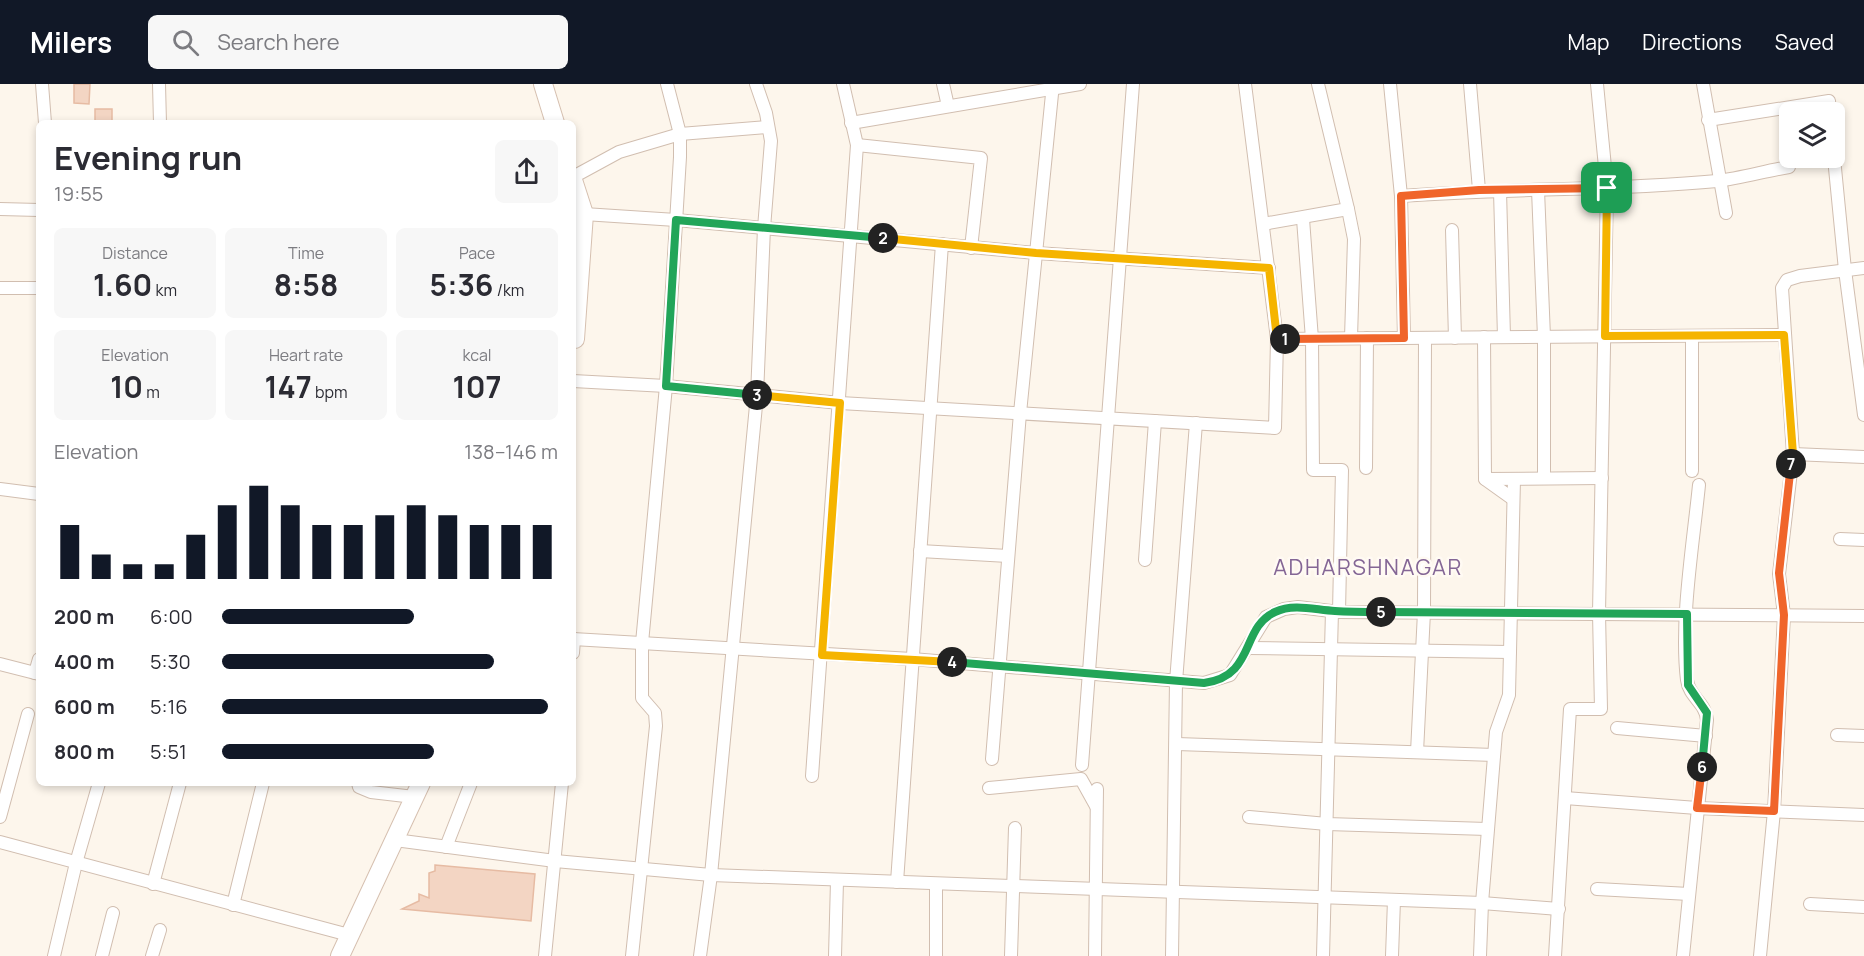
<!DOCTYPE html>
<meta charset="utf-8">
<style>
:root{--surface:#fff;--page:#f7f7f7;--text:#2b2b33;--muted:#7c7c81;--accent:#111827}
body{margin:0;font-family:Manrope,sans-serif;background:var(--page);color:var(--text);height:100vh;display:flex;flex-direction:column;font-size:22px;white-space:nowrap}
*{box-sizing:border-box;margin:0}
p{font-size:20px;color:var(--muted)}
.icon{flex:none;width:33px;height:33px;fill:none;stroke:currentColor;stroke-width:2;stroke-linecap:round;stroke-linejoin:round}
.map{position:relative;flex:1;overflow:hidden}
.details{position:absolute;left:36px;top:36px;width:540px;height:666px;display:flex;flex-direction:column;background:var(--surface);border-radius:9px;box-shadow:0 3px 9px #0003}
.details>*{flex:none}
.fabs{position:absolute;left:1779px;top:18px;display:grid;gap:12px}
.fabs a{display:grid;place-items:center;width:66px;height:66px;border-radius:9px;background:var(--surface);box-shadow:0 3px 9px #0003;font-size:30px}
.pin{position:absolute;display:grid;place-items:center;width:51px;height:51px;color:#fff;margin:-26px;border-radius:12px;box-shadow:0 3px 9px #0006}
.km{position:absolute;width:30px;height:30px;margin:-15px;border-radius:50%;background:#222;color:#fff;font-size:16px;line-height:30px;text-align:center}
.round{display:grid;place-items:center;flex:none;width:63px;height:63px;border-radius:9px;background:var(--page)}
.overview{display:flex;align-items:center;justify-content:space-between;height:102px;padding:0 18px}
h1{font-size:33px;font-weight:700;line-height:45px}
.metrics{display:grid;grid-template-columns:repeat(3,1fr);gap:9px;height:102px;padding:6px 18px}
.metrics div{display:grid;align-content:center;border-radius:9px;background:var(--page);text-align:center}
.metrics b{font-size:30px;font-weight:700}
.metrics small{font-size:16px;font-weight:400}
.metrics p{font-size:16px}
.chart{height:168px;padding:12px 18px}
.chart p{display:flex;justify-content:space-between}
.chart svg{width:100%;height:108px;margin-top:6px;stroke:var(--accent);stroke-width:6}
ul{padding:0 18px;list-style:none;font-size:20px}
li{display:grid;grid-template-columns:96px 72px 1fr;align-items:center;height:45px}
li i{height:15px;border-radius:8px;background:var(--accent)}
header{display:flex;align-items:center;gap:36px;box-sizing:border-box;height:84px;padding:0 30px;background:var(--accent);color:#fff}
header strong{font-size:28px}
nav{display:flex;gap:33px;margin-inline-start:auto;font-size:21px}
.search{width:420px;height:54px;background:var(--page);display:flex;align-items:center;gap:15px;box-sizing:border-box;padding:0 21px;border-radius:9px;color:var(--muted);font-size:22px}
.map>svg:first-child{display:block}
</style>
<header>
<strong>Milers</strong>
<div class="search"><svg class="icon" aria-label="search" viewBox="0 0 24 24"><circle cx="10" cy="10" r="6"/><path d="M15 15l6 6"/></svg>Search here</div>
<nav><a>Map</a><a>Directions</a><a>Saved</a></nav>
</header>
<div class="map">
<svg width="1864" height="872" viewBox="0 0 1864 872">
<rect width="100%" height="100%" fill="#fdf6ec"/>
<g fill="#f3d5c3" stroke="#e6bba3" stroke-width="1.5">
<path d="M 74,0 L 90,0 L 89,20 L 74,19 Z"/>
<rect x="95" y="25" width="17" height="14"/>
<path d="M 435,781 L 535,790 L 531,837 L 402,825 L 419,817 L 419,810 L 429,814 L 429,789 L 435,787 Z"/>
</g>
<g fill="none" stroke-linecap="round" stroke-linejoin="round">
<g stroke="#d1beb0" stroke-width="14">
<g id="street">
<path d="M 42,0 L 45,39"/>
<path d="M 159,0 L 160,39"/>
<path d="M 943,0 L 948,22"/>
<path d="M 1390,0 L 1401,112 L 1404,254"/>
<path d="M 1470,0 L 1479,106"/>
<path d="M 1703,0 L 1726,129"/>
<path d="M 1708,36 L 1829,17 L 1830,28"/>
<path d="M 851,39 L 1080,0"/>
<path d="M 857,61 L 981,74 L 971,164"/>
<path d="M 1834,74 L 1845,186 L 1864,331"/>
<path d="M 573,93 L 619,68 L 680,50 L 768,43"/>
<path d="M 1538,106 L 1544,253 L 1544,394"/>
<path d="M 1500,107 L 1504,253"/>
<path d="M 1401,112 C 1506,104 1612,107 1717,97 C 1741,94 1765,87 1789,83"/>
<path d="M 0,125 L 39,126"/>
<path d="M 1348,125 L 1354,155 L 1351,254"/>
<path d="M 584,130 L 676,136 L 1036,169 L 1269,184"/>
<path d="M 1303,135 L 1312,255 L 1313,386 L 1342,386 L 1339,528"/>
<path d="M 1263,140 L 1348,125 L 1318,0"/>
<path d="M 1452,146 L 1455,254"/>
<path d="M 0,204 L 39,204"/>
<path d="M 1484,253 L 1485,395 L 1602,394"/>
<path d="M 1277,255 L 1784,251"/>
<path d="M 573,297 L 666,302 L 840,319 L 1275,344 L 1277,255 L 1245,0"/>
<path d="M 1793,370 L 1864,373"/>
<path d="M 1366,384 L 1367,254"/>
<path d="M 1692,387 L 1692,252"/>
<path d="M 1485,395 L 1513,415"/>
<path d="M 0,405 L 39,410"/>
<path d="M 1840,455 L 1864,456"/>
<path d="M 920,467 L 1008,472"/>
<path d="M 1145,476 L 1155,337"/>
<path d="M 573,555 L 912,575 L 1204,599 L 1230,591 L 1266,533 L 1284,525 L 1298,523 L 1339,528 L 1864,532"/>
<path d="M 1249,564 L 1510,568"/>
<path d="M 573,569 L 574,555"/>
<path d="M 0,580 L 39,590"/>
<path d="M 35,589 L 39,575"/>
<path d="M 1617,644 L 1706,652"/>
<path d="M 1837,651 L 1864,652"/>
<path d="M 1177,660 L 1494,671"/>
<path d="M 1417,668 L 1424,528 L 1425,254"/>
<path d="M 992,675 L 1020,329 L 1053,0"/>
<path d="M 1082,681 L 1133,0"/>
<path d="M 812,692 L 857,61 L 843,0"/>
<path d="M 358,699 L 359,703 L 371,708 L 414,713"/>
<path d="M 989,704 L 1081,695 L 1096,722"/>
<path d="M 1565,714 L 1697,724 L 1864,731"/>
<path d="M 0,733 L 28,630"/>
<path d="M 1249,733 L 1327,740 L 1487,745"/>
<path d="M 395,756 L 555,777 L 711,791 L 1482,819 L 1559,825"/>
<path d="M 0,758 L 349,851"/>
<path d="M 446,763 L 471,699"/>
<path d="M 897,798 L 942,160"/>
<path d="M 153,800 L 180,699"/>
<path d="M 1597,805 L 1689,810"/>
<path d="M 1810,820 L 1864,823"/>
<path d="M 233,821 L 263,699"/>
<path d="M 54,872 L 76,779 L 99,699"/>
<path d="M 102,872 L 113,829"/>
<path d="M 152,872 L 160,846"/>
<path d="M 545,872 L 562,699"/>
<path d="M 632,872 L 656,642 L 655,629 L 642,614 L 642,559 L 666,302 L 680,73 L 680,50 L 667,0"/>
<path d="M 700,872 L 711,791 L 757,311 L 764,144 L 771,57 L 766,29 L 756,0"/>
<path d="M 835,872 L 837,797"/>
<path d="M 936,872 L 936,801"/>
<path d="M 1011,872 L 1015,744"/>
<path d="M 1095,872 L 1097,705"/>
<path d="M 1172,872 L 1176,598 L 1196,339"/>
<path d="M 1323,872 L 1332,527"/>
<path d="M 1392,872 L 1394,816"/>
<path d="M 1480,872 L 1482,819 L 1496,648 L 1509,611 L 1514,395"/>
<path d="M 1555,872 L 1570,625 L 1601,625 L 1599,529 L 1607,104 L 1597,0"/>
<path d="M 1683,872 L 1707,636 C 1706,619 1689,613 1687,596 C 1680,537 1693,461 1699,401"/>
<path d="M 1760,872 L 1774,727 L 1784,531 L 1779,490 L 1793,370 L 1782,204 L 1787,196 L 1800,192 L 1864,184"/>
</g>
</g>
<g stroke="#d6c0b0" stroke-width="20">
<g id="secondary">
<path d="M 543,0 L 555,39"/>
<path d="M 573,96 L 584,130 L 575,255"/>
<path d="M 340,872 L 421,699"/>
</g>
</g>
<use href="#street" stroke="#fff" stroke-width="12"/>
<use href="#secondary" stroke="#fff" stroke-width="18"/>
</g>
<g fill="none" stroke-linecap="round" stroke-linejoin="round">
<g stroke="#fff" stroke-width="12">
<path id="split-1" d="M 1285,255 L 1404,254 L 1401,112 L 1479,106 L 1607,104"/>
</g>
<g stroke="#fff" stroke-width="12">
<path id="split-2" d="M 883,154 L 1036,169 L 1269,184 L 1277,255 L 1285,255"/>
</g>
<g stroke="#fff" stroke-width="12">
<path id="split-3" d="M 757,311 L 666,302 L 676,136 L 883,154"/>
</g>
<g stroke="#fff" stroke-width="12">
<path id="split-4" d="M 757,311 L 840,319 L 822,571 L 952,578"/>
</g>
<g stroke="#fff" stroke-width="12">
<path id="split-5" d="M 952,578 L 1204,599 C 1256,592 1240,544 1275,528 C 1294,519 1315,526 1335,527 C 1350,528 1365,528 1381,528"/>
</g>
<g stroke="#fff" stroke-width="12">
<path id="split-6" d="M 1381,528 L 1687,530 L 1688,601 L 1707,629 L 1702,683"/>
</g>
<g stroke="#fff" stroke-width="12">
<path id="split-7" d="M 1702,683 L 1697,724 L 1774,727 L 1784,531 L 1779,489 L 1791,380"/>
</g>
<g stroke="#fff" stroke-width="12">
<path id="split-8" d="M 1607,104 L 1605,252 L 1784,251 L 1793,370 L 1791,380"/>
</g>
<use href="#split-1" stroke="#f0652b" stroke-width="8"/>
<use href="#split-2" stroke="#f5b400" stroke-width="8"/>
<use href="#split-3" stroke="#22a559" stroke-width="8"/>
<use href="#split-4" stroke="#f5b400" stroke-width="8"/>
<use href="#split-5" stroke="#22a559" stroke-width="8"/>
<use href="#split-6" stroke="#22a559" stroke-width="8"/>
<use href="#split-7" stroke="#f0652b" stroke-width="8"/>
<use href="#split-8" stroke="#f5b400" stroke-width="8"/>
</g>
<g text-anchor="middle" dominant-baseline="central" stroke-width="5" stroke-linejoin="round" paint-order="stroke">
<g font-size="22" letter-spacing="1.5" fill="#846695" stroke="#fffaf3">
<text x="1368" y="483">ADHARSHNAGAR</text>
</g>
</g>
</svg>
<div class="fabs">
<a><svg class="icon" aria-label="layers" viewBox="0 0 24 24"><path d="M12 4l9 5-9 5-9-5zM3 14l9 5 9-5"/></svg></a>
</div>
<div class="pin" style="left:1607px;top:104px;background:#1e9e55"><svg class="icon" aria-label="arrive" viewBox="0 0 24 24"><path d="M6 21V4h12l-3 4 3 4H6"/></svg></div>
<b class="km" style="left:1285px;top:255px">1</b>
<b class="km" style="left:883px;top:154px">2</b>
<b class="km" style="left:757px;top:311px">3</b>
<b class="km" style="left:952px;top:578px">4</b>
<b class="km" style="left:1381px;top:528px">5</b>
<b class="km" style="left:1702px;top:683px">6</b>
<b class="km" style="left:1791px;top:380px">7</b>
<section class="details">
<div class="overview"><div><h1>Evening run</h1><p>19:55</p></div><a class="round"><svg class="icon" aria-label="share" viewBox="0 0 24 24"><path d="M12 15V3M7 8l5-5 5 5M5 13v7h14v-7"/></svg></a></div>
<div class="metrics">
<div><p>Distance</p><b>1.60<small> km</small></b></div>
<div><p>Time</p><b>8:58</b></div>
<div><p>Pace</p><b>5:36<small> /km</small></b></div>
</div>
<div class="metrics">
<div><p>Elevation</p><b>10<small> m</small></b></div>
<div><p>Heart rate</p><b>147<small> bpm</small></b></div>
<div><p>kcal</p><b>107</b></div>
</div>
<div class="chart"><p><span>Elevation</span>138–146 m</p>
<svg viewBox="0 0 160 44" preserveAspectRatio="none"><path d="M5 44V22M15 44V34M25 44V38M35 44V38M45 44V26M55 44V14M65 44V6M75 44V14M85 44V22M95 44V22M105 44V18M115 44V14M125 44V18M135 44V22M145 44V22M155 44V22"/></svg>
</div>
<ul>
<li><b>200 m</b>6:00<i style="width:57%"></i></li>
<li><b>400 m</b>5:30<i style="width:81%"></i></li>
<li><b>600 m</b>5:16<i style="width:97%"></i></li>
<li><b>800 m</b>5:51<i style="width:63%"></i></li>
</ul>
</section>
</div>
